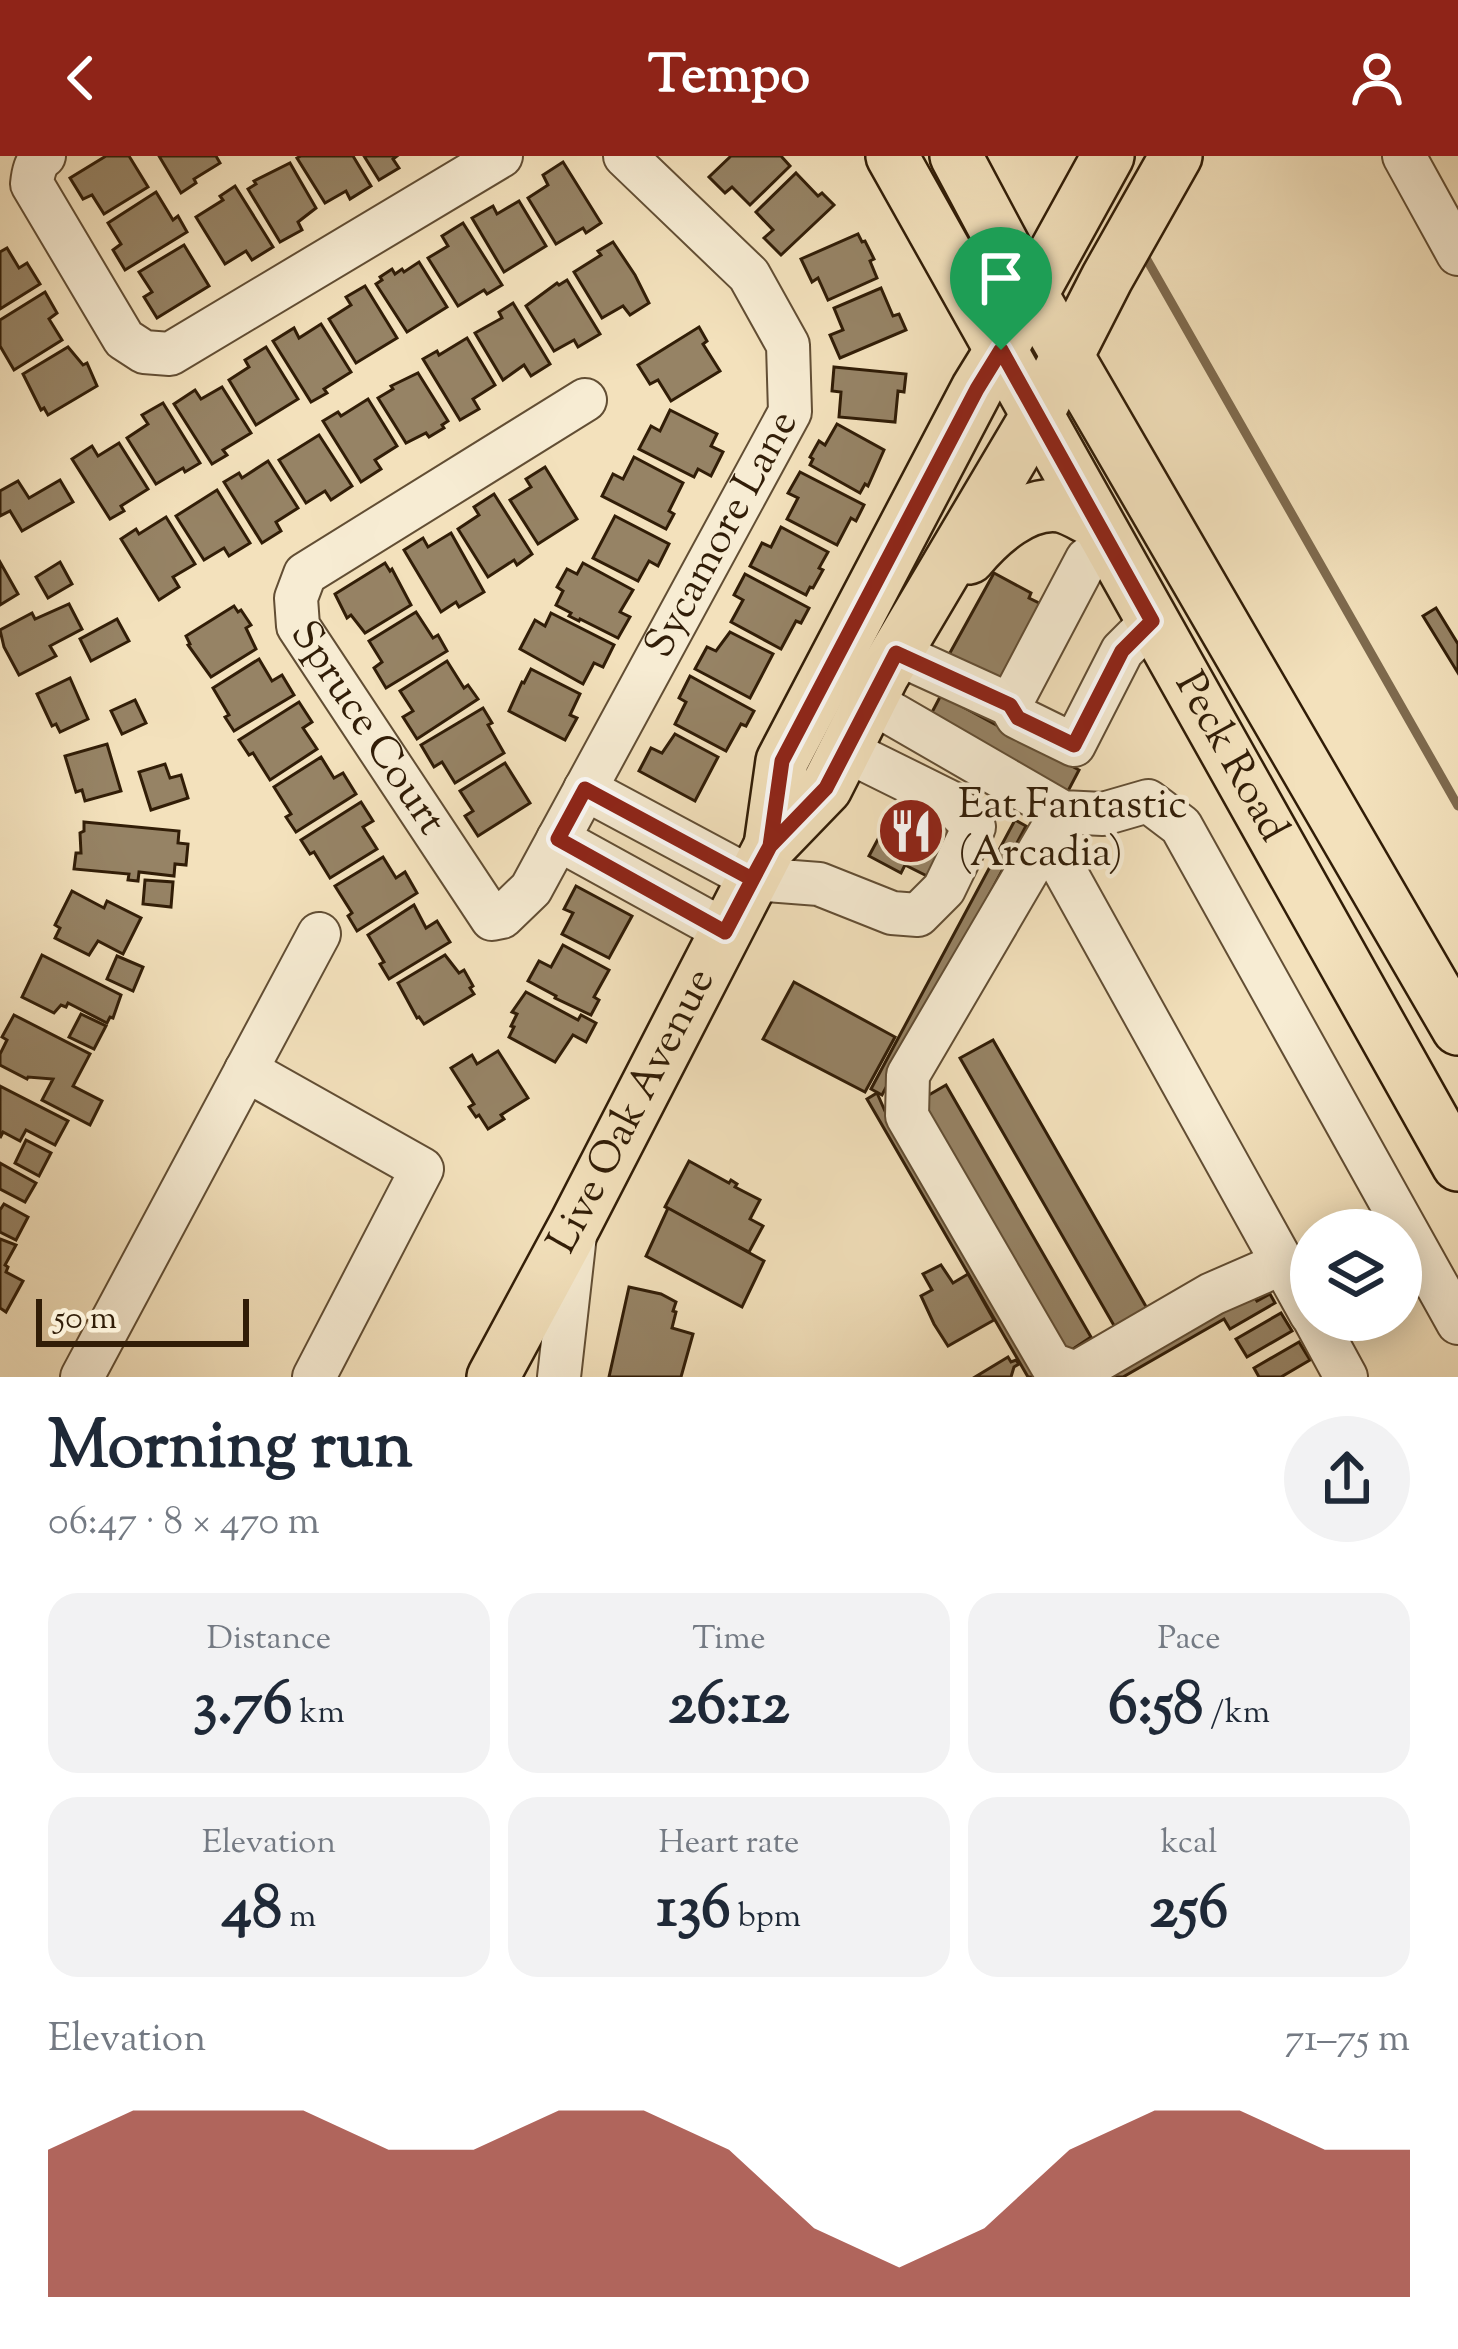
<!DOCTYPE html>
<meta charset="utf-8">
<style>
:root{--surface:#fff;--page:#f2f2f3;--text:#1f2937;--muted:#747a83;--accent:#8f2418}
body{margin:0;font-family:"Sorts Mill Goudy",serif;background:var(--page);color:var(--text);height:100vh;display:flex;flex-direction:column;font-size:45px;white-space:nowrap}
*{box-sizing:border-box;margin:0}
p{font-size:39px;color:var(--muted)}
.icon{flex:none;width:66px;height:66px;fill:none;stroke:currentColor;stroke-width:2;stroke-linecap:round;stroke-linejoin:round}
.map{position:relative;height:1221px;overflow:hidden}
.sheet{display:flex;flex-direction:column;background:var(--surface);flex:1}
.sheet>*{flex:none}
.controls{position:absolute;left:1290px;top:1053px;display:grid;gap:24px}
.controls a{display:grid;place-items:center;width:132px;height:132px;border-radius:50%;background:var(--surface);box-shadow:0 6px 30px #0003;font-size:60px}
.scale{position:absolute;left:36px;bottom:30px;width:213px;box-sizing:border-box;padding-left:12px;border:6px solid #311d07;border-top:0;font-size:33px;line-height:42px;white-space:nowrap;color:#311d07;-webkit-text-stroke:9px #f7ecd3;paint-order:stroke}
.pin{position:absolute;display:grid;place-items:center;width:102px;height:102px;color:#fff;margin:-123px -51px;border-radius:50% 50% 50% 0;rotate:-45deg;box-shadow:0 0 12px #0007}
.pin .icon{rotate:45deg}
.round{display:grid;place-items:center;flex:none;width:126px;height:126px;border-radius:63px;background:var(--page)}
.overview{display:flex;align-items:center;justify-content:space-between;height:204px;padding:0 48px}
h1{font-size:66px;font-weight:700;line-height:90px}
.figures{display:grid;grid-template-columns:repeat(3,1fr);gap:18px;height:204px;padding:12px 48px}
.figures div{display:grid;align-content:center;border-radius:30px;background:var(--page);text-align:center}
.figures b{font-size:60px;font-weight:700}
.figures small{font-size:33px;font-weight:400}
.figures p{font-size:33px}
.chart{height:336px;padding:24px 48px}
.chart p{display:flex;justify-content:space-between}
.chart svg{width:100%;height:216px;margin-top:12px;fill:var(--accent);opacity:.7}
header{display:flex;justify-content:space-between;align-items:center;height:156px;padding:0 48px;background:var(--accent);color:#fff;font-size:54px;font-weight:700}
.map>svg:first-child{display:block}
</style>
<header><svg class="icon" aria-label="back" viewBox="0 0 24 24"><path d="M15 5l-7 7 7 7"/></svg>Tempo<svg class="icon" aria-label="person" viewBox="0 0 24 24"><circle cx="12" cy="8" r="4"/><path d="M4 21q1-7 8-7t8 7"/></svg></header>
<div class="map">
<svg width="1458" height="1221" viewBox="0 0 1458 1221">
<rect width="100%" height="100%" fill="#f3e1bc"/>
<filter id="stains"><feTurbulence type="fractalNoise" baseFrequency=".00167" numOctaves="4"/><feColorMatrix values="0 0 0 0 .2 0 0 0 0 .09 0 0 0 0 .02 0 0 0 .5 -.17"/></filter>
<radialGradient id="worn" r=".72"><stop offset=".6" stop-color="#630" stop-opacity="0"/><stop offset="1" stop-color="#630" stop-opacity=".3"/></radialGradient>
<g fill="none" stroke-linecap="round" stroke-linejoin="round">
<path stroke="#7e6a4e" stroke-width="9" d="M 1142,95 L 1458,650"/>
</g>
<g fill="#968365" stroke="#311d07" stroke-width="3">
<path d="M 106,0 L 129,0 L 148,31 L 104,58 L 92,39 L 83,43 L 70,22 Z"/>
<path d="M 159,0 L 216,0 L 220,7 L 194,23 L 196,27 L 181,37 Z"/>
<path d="M 301,0 L 353,0 L 371,30 L 350,43 L 346,35 L 325,47 L 297,2 Z"/>
<path d="M 364,0 L 397,0 L 393,3 L 399,12 L 379,24 Z"/>
<path d="M 731,0 L 781,0 L 790,10 L 750,49 L 732,31 L 725,37 L 709,21 Z"/>
<path d="M 563,6 L 601,67 L 586,77 L 583,72 L 556,88 L 528,42 L 548,29 L 543,19 Z"/>
<path d="M 290,7 L 316,52 L 298,66 L 302,74 L 280,86 L 248,33 L 256,28 L 254,25 Z"/>
<path d="M 796,17 L 818,40 L 822,37 L 834,49 L 781,99 L 764,82 L 773,74 L 756,56 Z"/>
<path d="M 235,30 L 273,91 L 252,104 L 246,95 L 225,108 L 196,61 L 223,44 L 220,40 Z"/>
<path d="M 156,36 L 173,64 L 178,60 L 187,76 L 125,114 L 113,94 L 121,88 L 108,67 Z"/>
<path d="M 519,45 L 546,90 L 504,116 L 472,62 L 493,50 L 497,58 Z"/>
<path d="M 463,67 L 502,129 L 487,138 L 484,134 L 458,150 L 428,102 L 448,90 L 442,80 Z"/>
<path d="M 858,78 L 862,86 L 865,85 L 874,103 L 870,105 L 877,122 L 828,144 L 818,122 L 812,126 L 801,103 Z"/>
<path d="M 613,86 L 635,119 L 649,147 L 630,159 L 623,150 L 602,162 L 574,116 L 601,99 L 598,95 Z"/>
<path d="M 184,89 L 209,130 L 157,162 L 144,141 L 152,136 L 139,116 Z"/>
<path d="M 7,92 L 19,112 L 27,107 L 40,128 L 0,153 L 0,96 Z"/>
<path d="M 419,106 L 447,151 L 407,176 L 376,128 L 382,124 L 380,121 L 392,113 L 395,118 L 402,113 L 404,116 Z"/>
<path d="M 567,124 L 600,178 L 578,191 L 574,184 L 554,195 L 526,150 L 557,127 L 559,129 Z"/>
<path d="M 365,130 L 397,182 L 356,207 L 329,163 L 351,149 L 346,141 Z"/>
<path d="M 881,132 L 893,160 L 899,158 L 906,174 L 840,202 L 830,179 L 843,174 L 834,152 Z"/>
<path d="M 45,136 L 57,157 L 49,163 L 62,184 L 14,214 L 0,190 L 0,164 Z"/>
<path d="M 513,147 L 550,208 L 531,220 L 524,209 L 503,224 L 475,177 L 502,162 L 499,156 Z"/>
<path d="M 321,168 L 351,216 L 324,233 L 327,237 L 311,246 L 273,185 L 294,172 L 299,182 Z"/>
<path d="M 699,171 L 707,185 L 703,188 L 720,215 L 671,245 L 658,224 L 650,228 L 638,209 Z"/>
<path d="M 467,182 L 495,229 L 473,243 L 479,253 L 460,264 L 423,203 L 437,195 L 439,199 Z"/>
<path d="M 68,191 L 83,209 L 87,207 L 97,230 L 48,259 L 44,252 L 41,254 L 23,218 Z"/>
<path d="M 266,191 L 298,243 L 256,269 L 229,224 L 249,211 L 245,204 Z"/>
<path d="M 834,211 L 906,218 L 904,236 L 898,235 L 895,266 L 839,261 L 841,236 L 832,235 Z"/>
<path d="M 418,217 L 448,265 L 442,269 L 444,272 L 429,281 L 426,277 L 406,287 L 378,242 L 393,233 L 391,230 Z"/>
<path d="M 222,231 L 251,277 L 223,294 L 227,299 L 212,308 L 174,248 L 195,234 L 201,243 Z"/>
<path d="M 368,243 L 397,290 L 375,304 L 381,313 L 361,326 L 323,265 L 338,256 L 341,260 Z"/>
<path d="M 163,247 L 200,307 L 185,316 L 183,312 L 156,328 L 127,282 L 148,268 L 142,259 Z"/>
<path d="M 670,254 L 717,278 L 711,290 L 723,296 L 711,320 L 698,313 L 694,321 L 639,293 L 651,270 L 660,275 Z"/>
<path d="M 837,268 L 884,294 L 868,330 L 865,328 L 860,337 L 810,309 L 813,303 L 810,301 L 819,285 L 825,289 Z"/>
<path d="M 319,279 L 352,330 L 331,344 L 325,335 L 306,347 L 279,304 Z"/>
<path d="M 119,287 L 148,333 L 121,350 L 124,355 L 110,363 L 72,303 L 92,290 L 98,300 Z"/>
<path d="M 634,301 L 683,327 L 669,355 L 674,358 L 666,373 L 602,340 L 613,318 L 623,323 Z"/>
<path d="M 268,305 L 298,352 L 276,366 L 281,375 L 262,387 L 224,326 L 239,317 L 242,322 Z"/>
<path d="M 545,311 L 577,363 L 538,388 L 510,344 L 531,331 L 526,323 Z"/>
<path d="M 800,316 L 864,349 L 856,365 L 851,362 L 837,389 L 787,363 L 798,342 L 788,337 Z"/>
<path d="M 60,324 L 73,346 L 22,375 L 10,355 L 0,360 L 0,335 L 18,325 L 29,342 Z"/>
<path d="M 217,334 L 250,387 L 229,400 L 224,392 L 204,404 L 176,360 Z"/>
<path d="M 494,338 L 532,398 L 517,409 L 514,404 L 488,421 L 458,373 L 479,359 L 474,351 Z"/>
<path d="M 615,360 L 669,388 L 658,410 L 649,405 L 638,425 L 593,402 Z"/>
<path d="M 166,361 L 195,408 L 173,421 L 179,431 L 159,444 L 121,383 L 136,373 L 139,378 Z"/>
<path d="M 781,371 L 828,396 L 819,412 L 823,414 L 813,432 L 810,431 L 806,439 L 750,410 L 762,387 L 771,391 Z"/>
<path d="M 451,377 L 484,436 L 459,451 L 456,446 L 441,456 L 404,394 L 423,382 L 428,391 Z"/>
<path d="M 0,406 L 18,438 L 0,449 Z"/>
<path d="M 60,406 L 72,428 L 48,442 L 36,421 Z"/>
<path d="M 385,407 L 390,415 L 392,413 L 411,449 L 365,477 L 351,459 L 347,462 L 335,438 Z"/>
<path d="M 583,407 L 633,434 L 620,456 L 630,461 L 618,482 L 580,463 L 579,465 L 569,460 L 571,457 L 556,449 L 563,435 L 557,431 L 567,413 L 577,418 Z"/>
<path d="M 994,417 L 1031,437 L 1029,442 L 1043,449 L 1001,527 L 946,504 Z"/>
<path d="M 745,418 L 809,452 L 801,467 L 796,465 L 781,493 L 731,466 L 743,444 L 734,439 Z"/>
<path d="M 69,448 L 82,473 L 50,490 L 56,500 L 19,519 L 4,491 L 0,474 L 32,457 L 35,463 Z"/>
<path d="M 234,450 L 238,456 L 241,454 L 251,469 L 246,472 L 256,493 L 211,521 L 188,489 L 190,488 L 186,480 Z"/>
<path d="M 1436,452 L 1458,488 L 1458,517 L 1423,460 Z"/>
<path d="M 416,456 L 433,482 L 438,479 L 447,495 L 386,532 L 374,512 L 382,506 L 369,485 Z"/>
<path d="M 551,457 L 614,489 L 603,511 L 594,507 L 583,528 L 520,493 L 535,464 L 545,470 Z"/>
<path d="M 117,463 L 129,485 L 91,505 L 80,483 Z"/>
<path d="M 730,476 L 773,498 L 750,542 L 695,513 L 707,491 L 716,495 Z"/>
<path d="M 259,503 L 272,525 L 282,519 L 294,539 L 234,575 L 225,561 L 229,559 L 213,532 Z"/>
<path d="M 447,505 L 464,532 L 468,529 L 478,543 L 417,583 L 403,561 L 413,555 L 400,535 Z"/>
<path d="M 531,513 L 580,538 L 570,559 L 577,562 L 565,584 L 509,555 L 522,526 L 524,527 Z"/>
<path d="M 690,520 L 754,555 L 746,570 L 741,568 L 726,595 L 675,568 L 686,546 L 679,542 Z"/>
<path d="M 70,522 L 88,563 L 60,576 L 56,568 L 52,570 L 37,538 Z"/>
<path d="M 941,539 L 1079,614 L 1067,637 L 929,562 Z"/>
<path d="M 135,544 L 146,567 L 122,578 L 111,555 Z"/>
<path d="M 299,546 L 312,566 L 303,572 L 317,593 L 270,624 L 253,597 L 249,599 L 239,584 Z"/>
<path d="M 483,552 L 492,567 L 488,569 L 504,597 L 455,627 L 442,606 L 434,611 L 421,589 Z"/>
<path d="M 675,578 L 718,601 L 695,645 L 639,615 L 651,592 L 662,597 Z"/>
<path d="M 107,588 L 121,635 L 85,645 L 82,634 L 76,636 L 65,600 Z"/>
<path d="M 321,601 L 334,622 L 343,617 L 356,638 L 296,676 L 286,661 L 291,658 L 274,631 Z"/>
<path d="M 505,607 L 530,647 L 478,680 L 465,660 L 473,655 L 460,635 Z"/>
<path d="M 165,608 L 170,622 L 181,619 L 188,642 L 151,654 L 139,616 Z"/>
<path d="M 908,627 L 940,643 L 930,661 L 955,673 L 931,722 L 905,709 L 901,717 L 869,700 Z"/>
<path d="M 361,646 L 373,665 L 363,671 L 377,693 L 330,722 L 314,696 L 310,698 L 301,684 Z"/>
<path d="M 1015,664 L 1026,670 L 882,939 L 871,933 Z"/>
<path d="M 84,666 L 179,675 L 178,687 L 188,688 L 186,709 L 175,708 L 174,720 L 139,716 L 138,725 L 128,724 L 129,718 L 74,713 L 76,697 L 81,697 L 80,677 L 84,675 Z"/>
<path d="M 383,701 L 396,722 L 405,716 L 417,737 L 357,775 L 348,760 L 352,757 L 335,730 Z"/>
<path d="M 145,724 L 173,726 L 171,751 L 143,748 Z"/>
<path d="M 576,730 L 632,760 L 609,802 L 562,778 L 573,757 L 564,753 Z"/>
<path d="M 72,735 L 104,752 L 107,745 L 141,762 L 123,798 L 98,785 L 89,799 L 55,782 L 60,772 L 55,769 Z"/>
<path d="M 414,749 L 426,772 L 437,765 L 450,786 L 389,823 L 380,808 L 384,806 L 368,779 Z"/>
<path d="M 563,789 L 609,814 L 594,841 L 599,844 L 591,859 L 555,842 L 556,840 L 528,825 L 539,805 L 551,811 Z"/>
<path d="M 42,799 L 121,839 L 113,862 L 110,861 L 107,867 L 68,847 L 66,851 L 61,849 L 54,857 L 22,841 Z"/>
<path d="M 445,799 L 459,817 L 464,814 L 473,830 L 470,832 L 474,838 L 424,868 L 419,861 L 417,862 L 398,827 Z"/>
<path d="M 117,800 L 143,811 L 133,835 L 107,823 Z"/>
<path d="M 794,826 L 895,881 L 865,936 L 763,883 Z"/>
<path d="M 526,836 L 578,864 L 581,859 L 596,867 L 586,886 L 573,879 L 555,906 L 509,881 L 514,871 L 511,870 L 517,858 L 512,856 Z"/>
<path d="M 81,858 L 106,870 L 94,893 L 69,881 Z"/>
<path d="M 14,859 L 90,898 L 73,930 L 102,945 L 90,969 L 42,944 L 53,923 L 28,921 L 27,923 L 0,909 L 0,898 L 7,884 L 2,881 Z"/>
<path d="M 993,884 L 1148,1154 L 1116,1173 L 960,902 Z"/>
<path d="M 498,895 L 528,942 L 501,959 L 504,963 L 488,973 L 479,959 L 476,961 L 469,951 L 474,948 L 451,912 L 472,899 L 477,908 Z"/>
<path d="M 946,929 L 1091,1181 L 1061,1201 L 915,947 Z"/>
<path d="M 0,930 L 68,965 L 55,989 L 26,974 L 20,985 L 3,976 L 0,982 Z"/>
<path d="M 877,937 L 885,955 L 1039,1221 L 1028,1221 L 867,943 Z"/>
<path d="M 26,984 L 51,997 L 39,1020 L 15,1007 Z"/>
<path d="M 689,1005 L 729,1027 L 731,1024 L 737,1028 L 735,1031 L 760,1044 L 750,1063 L 763,1070 L 749,1096 L 665,1051 Z"/>
<path d="M 0,1007 L 36,1027 L 25,1046 L 0,1033 Z"/>
<path d="M 4,1048 L 28,1061 L 16,1084 L 0,1076 L 0,1054 Z"/>
<path d="M 668,1052 L 764,1105 L 742,1151 L 646,1100 Z"/>
<path d="M 0,1083 L 16,1089 L 5,1109 L 8,1111 L 6,1116 L 23,1125 L 6,1156 L 0,1152 Z"/>
<path d="M 941,1109 L 953,1127 L 968,1118 L 994,1164 L 948,1190 L 934,1168 L 921,1140 L 932,1134 L 923,1118 Z"/>
<path d="M 629,1131 L 661,1138 L 676,1146 L 673,1155 L 676,1156 L 672,1172 L 693,1178 L 681,1221 L 609,1221 Z"/>
<path d="M 1251,1136 L 1257,1145 L 1270,1138 L 1275,1147 L 1230,1173 L 1224,1163 L 1123,1221 L 1102,1221 Z"/>
<path d="M 1281,1157 L 1292,1175 L 1247,1201 L 1236,1183 Z"/>
<path d="M 1299,1186 L 1310,1204 L 1281,1221 L 1259,1221 L 1254,1212 Z"/>
<path d="M 1008,1201 L 1011,1206 L 1016,1204 L 1019,1208 L 1014,1211 L 1011,1221 L 975,1221 Z"/>
</g>
<g fill="none" stroke-linecap="round" stroke-linejoin="round">
<g stroke="#624e34" stroke-width="46">
<g id="minor">
<path d="M 44,0 C 35,6 33,18 32,28 L 124,183 L 144,196 L 170,198 L 501,0"/>
<path d="M 1404,0 L 1458,98"/>
<path id="s1" d="M 585,244 L 305,418 L 296,442 L 298,470 L 492,763 L 502,761 L 531,733 L 790,256 L 788,189 L 749,119 L 625,0"/>
<path d="M 896,497 L 1010,549 L 1017,561 L 1074,589 L 1122,495 L 1152,465"/>
<path d="M 870,545 L 1062,656 L 1103,658 L 1148,645 L 1181,670 L 1458,1167"/>
<path d="M 1010,549 L 1087,403 L 1108,388"/>
<path d="M 585,633 L 753,723 L 819,728 L 892,757 L 918,759 L 944,733 L 974,671 L 950,646 L 845,594"/>
<path d="M 1062,656 L 908,919 L 907,960 L 1051,1208 L 1076,1217 L 1212,1138 L 1283,1107"/>
<path d="M 1062,657 L 1061,708 L 1311,1158"/>
<path d="M 558,683 L 725,775"/>
<path d="M 246,914 L 422,1013 L 314,1221"/>
<path d="M 1315,1164 L 1346,1221"/>
<path d="M 82,1221 L 319,778"/>
<path d="M 559,1221 L 575,1079"/>
</g>
</g>
<g stroke="#311d07" stroke-width="56">
<g id="major">
<path id="s2" d="M 892,0 L 1458,1009"/>
<path d="M 956,0 L 1006,94 L 1458,873"/>
<path d="M 969,402 C 990,377 1025,345 1060,350 C 1072,352 1086,362 1096,366"/>
<path d="M 770,690 L 782,605 L 977,233 L 1001,194 L 1108,0"/>
<path id="s3" d="M 493,1221 L 576,1067 L 770,690 L 826,632 L 883,519 L 1037,259 L 1107,122 L 1176,0"/>
</g>
</g>
<use href="#minor" stroke="#f7ecd3" stroke-width="42"/>
<use href="#major" stroke="#f3e1bc" stroke-width="51"/>
</g>
<g fill="none" stroke-linecap="round" stroke-linejoin="round">
<g stroke="#fff" stroke-width="24">
<path id="route" d="M 1001,194 L 977,233 L 782,605 L 770,690 L 725,776 L 558,683 L 585,633 L 752,723 L 770,690 L 826,632 L 896,497 L 1010,549 L 1018,562 L 1074,589 L 1122,495 L 1152,465 L 1001,194"/>
</g>
<use href="#route" stroke="#8f2418" stroke-width="15"/>
</g>
<defs>
<g id="restaurant-disc" transform="scale(3.45)"><circle r="9.5" fill="#8f2418" stroke="#f7ecd3"/><path d="M-5-6h1v4h1v-4h1v4h1v-4h1v5L-1.5 .5V6h-2V.5L-5-1ZM5-6V6H3V1.5H1.5Q1.5-4 5-6Z" fill="#fff"/></g>
</defs>
<g fill-rule="evenodd">
<use href="#restaurant-disc" x="911" y="675"/>
</g>
<g text-anchor="middle" dominant-baseline="central" stroke-width="9" stroke-linejoin="round" paint-order="stroke">
<g font-size="42" fill="#311d07" stroke="#f7ecd3">
<text stroke="none"><textPath href="#s1" startOffset="1188">Sycamore Lane</textPath></text>
<text stroke="none"><textPath href="#s1" startOffset="507">Spruce Court</textPath></text>
<text stroke="none"><textPath href="#s2" startOffset="690">Peck Road</textPath></text>
<text stroke="none"><textPath href="#s3" startOffset="300">Live Oak Avenue</textPath></text>
</g>
<g font-size="42" fill="#311d07" stroke="#f7ecd3" text-anchor="start">
<text x="958" y="651">Eat Fantastic<tspan x="958" dy="48">(Arcadia)</tspan></text>
</g>
</g>
<rect width="100%" height="100%" filter="url(#stains)"/>
<rect width="100%" height="100%" fill="url(#worn)"/>
</svg>
<div class="controls">
<a><svg class="icon" aria-label="layers" viewBox="0 0 24 24"><path d="M12 4l9 5-9 5-9-5zM3 14l9 5 9-5"/></svg></a>
</div>
<div class="scale">50 m</div>
<div class="pin" style="left:1001px;top:194px;background:#1e9e55"><svg class="icon" aria-label="arrive" viewBox="0 0 24 24"><path d="M6 21V4h12l-3 4 3 4H6"/></svg></div>
</div>
<section class="sheet">
<div class="overview"><div><h1>Morning run</h1><p>06:47 · 8 × 470 m</p></div><a class="round"><svg class="icon" aria-label="share" viewBox="0 0 24 24"><path d="M12 15V3M7 8l5-5 5 5M5 13v7h14v-7"/></svg></a></div>
<div class="figures">
<div><p>Distance</p><b>3.76<small> km</small></b></div>
<div><p>Time</p><b>26:12</b></div>
<div><p>Pace</p><b>6:58<small> /km</small></b></div>
</div>
<div class="figures">
<div><p>Elevation</p><b>48<small> m</small></b></div>
<div><p>Heart rate</p><b>136<small> bpm</small></b></div>
<div><p>kcal</p><b>256</b></div>
</div>
<div class="chart"><p><span>Elevation</span>71–75 m</p>
<svg viewBox="0 0 160 44" preserveAspectRatio="none"><path d="M0 44V14L10 6L20 6L30 6L40 14L50 14L60 6L70 6L80 14L90 30L100 38L110 30L120 14L130 6L140 6L150 14L160 14V44z"/></svg>
</div>
</section>
